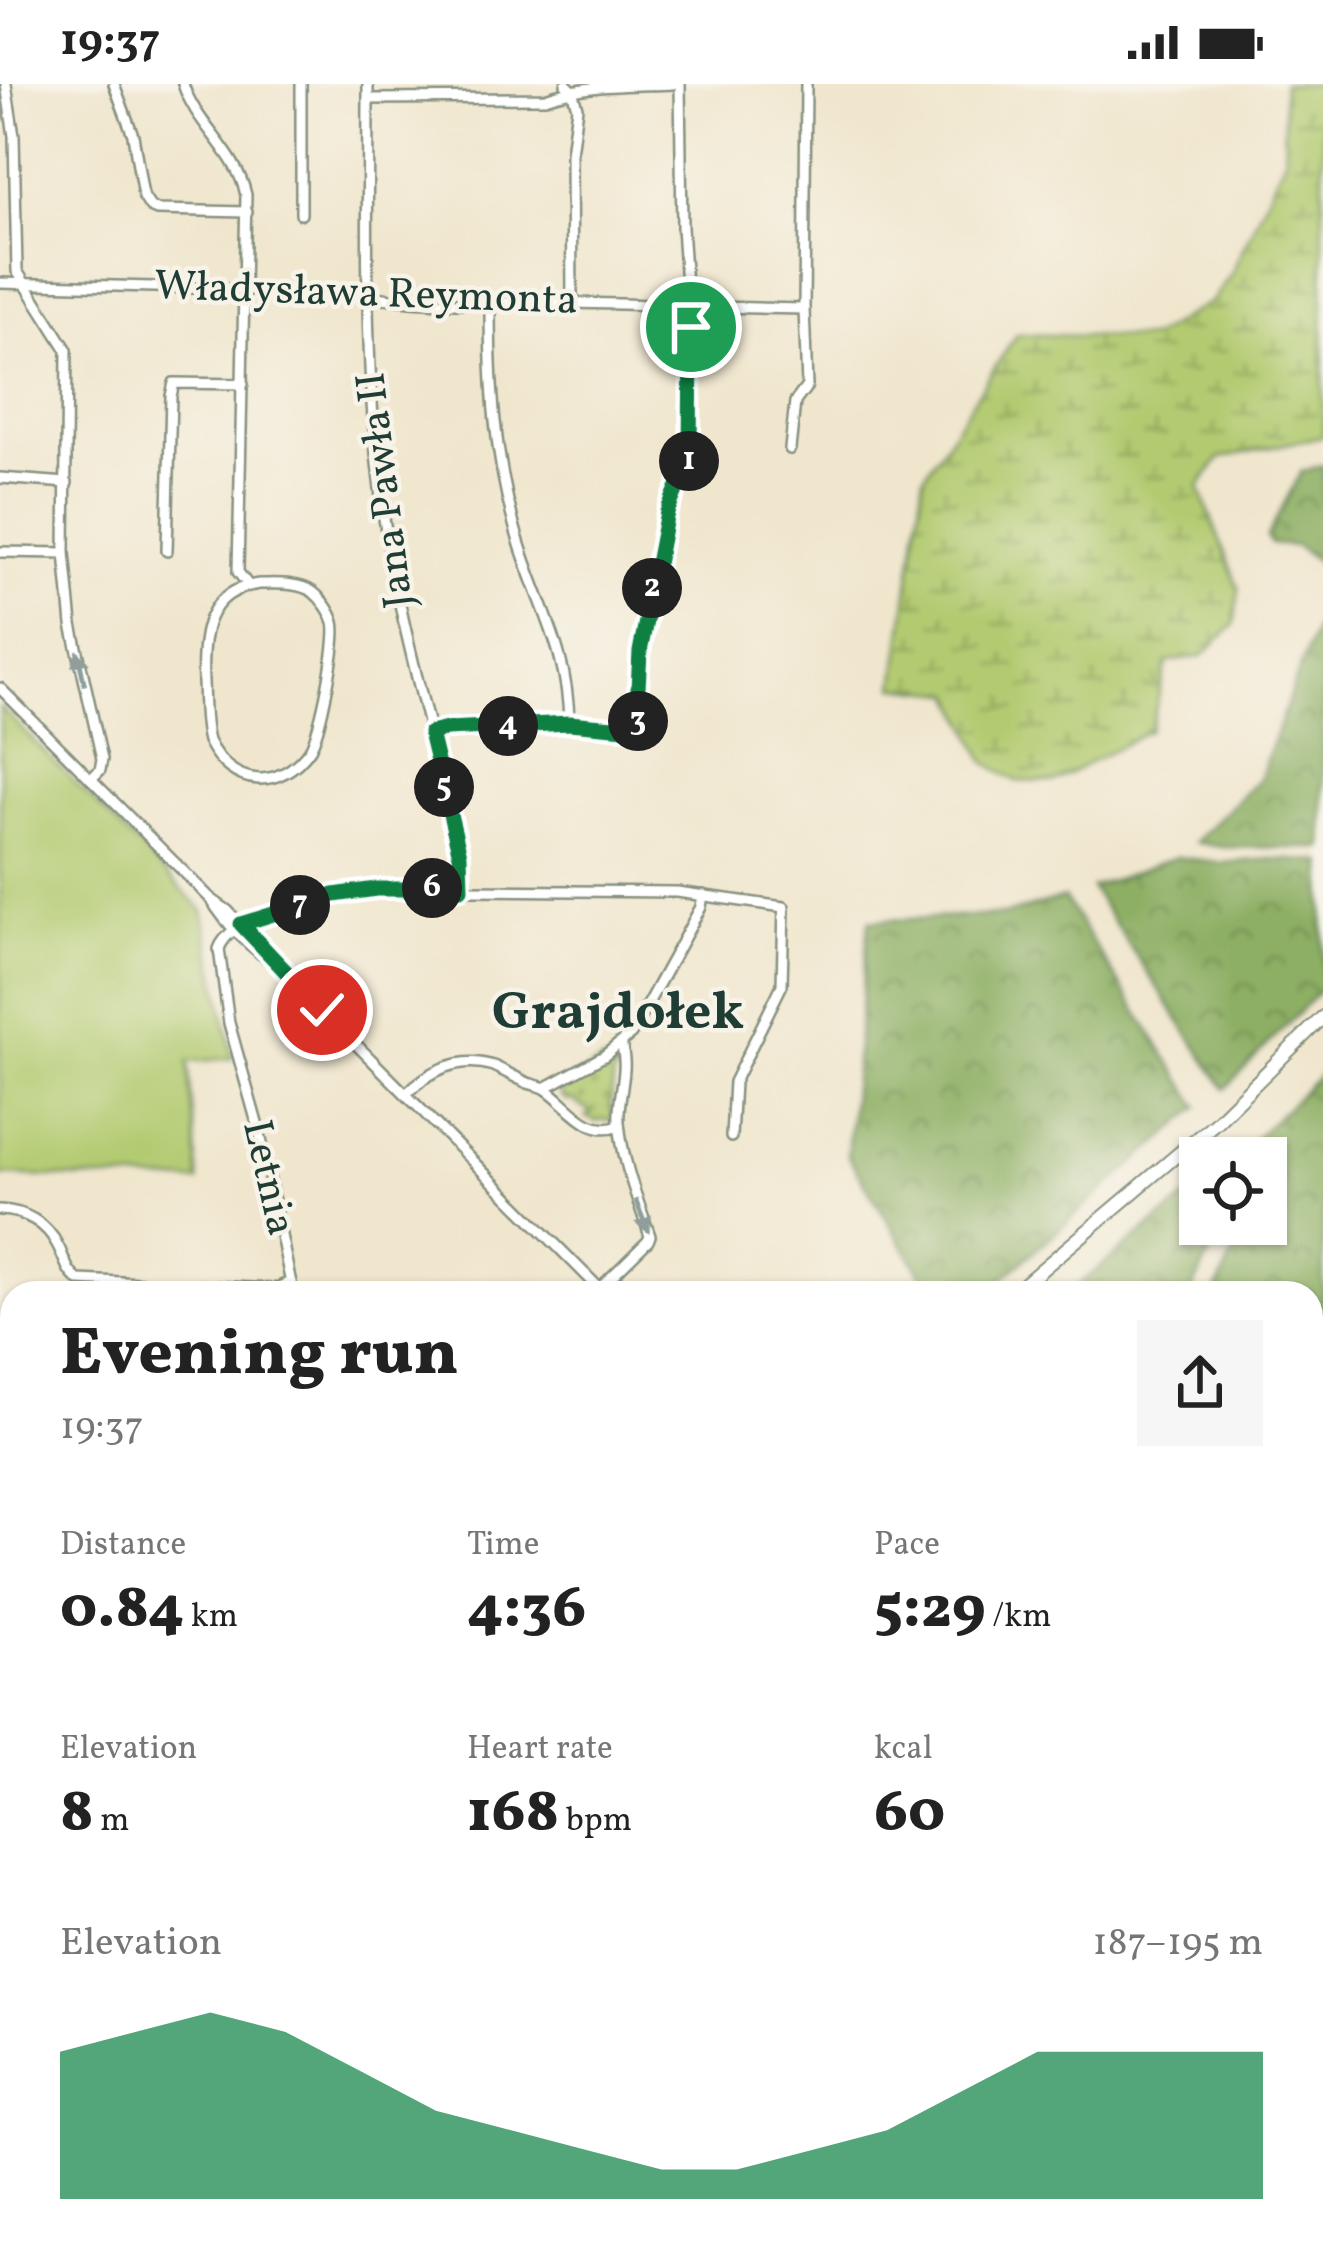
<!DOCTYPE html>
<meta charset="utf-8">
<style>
:root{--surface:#fff;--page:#f6f6f6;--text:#222;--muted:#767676;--accent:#0b8043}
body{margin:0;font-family:Vollkorn,serif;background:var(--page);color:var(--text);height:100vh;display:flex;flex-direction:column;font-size:45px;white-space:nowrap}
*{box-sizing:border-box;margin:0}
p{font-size:39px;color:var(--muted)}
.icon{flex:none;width:66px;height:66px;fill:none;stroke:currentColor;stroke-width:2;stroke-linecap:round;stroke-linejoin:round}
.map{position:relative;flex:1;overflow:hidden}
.panel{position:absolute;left:0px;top:1197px;width:1323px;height:975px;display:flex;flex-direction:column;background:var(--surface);border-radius:36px 36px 0 0;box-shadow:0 3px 9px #0004}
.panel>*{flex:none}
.fabs{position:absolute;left:1179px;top:1053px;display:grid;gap:24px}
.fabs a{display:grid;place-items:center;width:108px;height:108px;border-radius:0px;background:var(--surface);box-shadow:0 3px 9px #0004;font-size:60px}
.pin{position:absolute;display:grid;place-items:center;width:102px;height:102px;color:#fff;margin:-51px;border:6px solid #fff;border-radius:50%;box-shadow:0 3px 12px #0007}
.km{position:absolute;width:60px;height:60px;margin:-30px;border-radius:50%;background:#222;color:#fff;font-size:33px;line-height:60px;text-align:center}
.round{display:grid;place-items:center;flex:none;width:126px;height:126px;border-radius:0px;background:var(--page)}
.summary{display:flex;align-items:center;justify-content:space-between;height:204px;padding:0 60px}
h1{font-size:66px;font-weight:800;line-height:90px}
.figures{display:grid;grid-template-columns:repeat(3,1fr);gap:18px;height:204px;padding:12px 60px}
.figures div{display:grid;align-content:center}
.figures b{font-size:60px;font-weight:800}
.figures small{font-size:33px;font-weight:400}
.figures p{font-size:33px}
.chart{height:336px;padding:24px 60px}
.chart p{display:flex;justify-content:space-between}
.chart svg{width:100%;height:216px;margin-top:12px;fill:var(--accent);opacity:.7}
.status{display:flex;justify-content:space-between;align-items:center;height:84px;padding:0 60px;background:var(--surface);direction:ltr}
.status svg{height:33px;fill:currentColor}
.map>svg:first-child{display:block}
</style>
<div class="status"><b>19:37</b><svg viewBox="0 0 49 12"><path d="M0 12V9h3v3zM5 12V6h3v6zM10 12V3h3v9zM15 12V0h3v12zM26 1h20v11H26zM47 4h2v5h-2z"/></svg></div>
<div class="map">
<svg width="1323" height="2170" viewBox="0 0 1323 2170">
<defs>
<pattern id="grass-dots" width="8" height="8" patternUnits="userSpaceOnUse" patternTransform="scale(3)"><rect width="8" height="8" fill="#b2cb71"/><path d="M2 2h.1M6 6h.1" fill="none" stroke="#90a65e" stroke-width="1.8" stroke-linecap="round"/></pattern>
<pattern id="forest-crowns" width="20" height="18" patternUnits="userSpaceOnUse" patternTransform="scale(3)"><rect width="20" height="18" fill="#8daf63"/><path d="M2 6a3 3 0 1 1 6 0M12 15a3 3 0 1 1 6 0" fill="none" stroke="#739052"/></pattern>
<pattern id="wetland-marsh" width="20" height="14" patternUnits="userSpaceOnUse" patternTransform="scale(3)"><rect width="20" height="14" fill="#b2cb71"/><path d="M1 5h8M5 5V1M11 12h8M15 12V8" fill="none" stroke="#90a65e"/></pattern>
</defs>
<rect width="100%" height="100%" fill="#f7f3e8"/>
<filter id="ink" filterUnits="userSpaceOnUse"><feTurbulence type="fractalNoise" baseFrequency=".00833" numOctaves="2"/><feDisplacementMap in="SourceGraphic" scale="24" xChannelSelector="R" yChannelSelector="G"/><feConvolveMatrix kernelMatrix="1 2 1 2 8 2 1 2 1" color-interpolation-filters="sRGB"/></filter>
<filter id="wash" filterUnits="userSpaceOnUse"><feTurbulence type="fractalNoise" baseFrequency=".004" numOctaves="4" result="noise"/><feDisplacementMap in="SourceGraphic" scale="48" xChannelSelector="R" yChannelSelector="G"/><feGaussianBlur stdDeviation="2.7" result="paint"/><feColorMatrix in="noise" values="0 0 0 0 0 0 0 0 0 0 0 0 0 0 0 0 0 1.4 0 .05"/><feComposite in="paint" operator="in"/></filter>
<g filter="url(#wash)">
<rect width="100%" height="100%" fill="#f0e6cd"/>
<g fill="url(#grass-dots)" stroke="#688452" stroke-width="3">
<path d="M 604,977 L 619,987 L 614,989 L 610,1023 L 614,1028 L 611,1036 L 599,1036 L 597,1038 L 586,1033 L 591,1029 L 572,1016 L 567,1017 L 560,1012 L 564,999 Z"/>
<path d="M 1311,2074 L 1323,2075 L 1323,2170 L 1108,2170 L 1106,2160 L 1311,2160 Z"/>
</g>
<g fill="url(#forest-crowns)" stroke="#56764c" stroke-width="3">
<path d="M 1323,381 L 1323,481 L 1296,462 L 1271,460 L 1267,453 L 1301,388 Z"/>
<path d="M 1323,523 L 1323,764 L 1222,763 L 1195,758 L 1259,695 Z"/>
<path d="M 1177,773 L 1223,779 L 1272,775 L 1323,778 L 1323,903 L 1225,1005 L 1091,804 Z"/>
<path d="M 1064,814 L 1199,1023 L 986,1209 L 933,1209 L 847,1071 L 869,837 L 1004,831 Z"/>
<path d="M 1323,988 L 1323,1402 L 1311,1401 L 1311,1209 L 1215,1209 L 1247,1140 L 1266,1140 L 1266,1100 L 1272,1088 L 1266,1074 L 1263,1074 L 1252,1057 Z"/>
<path d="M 1200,1103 L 1200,1140 L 1224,1140 L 1191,1209 L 1068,1209 Z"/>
</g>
<path fill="url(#wetland-marsh)" stroke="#688452" stroke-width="3" d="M 1283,0 L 1323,0 L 1323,352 L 1220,374 L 1199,403 L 1239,506 L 1234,541 L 1202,572 L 1167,578 L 1150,646 L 1054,698 L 1017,697 L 985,678 L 953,609 L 895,603 L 924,392 L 1017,250 L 1150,254 L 1212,217 L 1231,190 L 1285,74 Z"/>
<path fill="#b2cb71" stroke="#688452" stroke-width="3" d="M 0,623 L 203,827 L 233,974 L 188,978 L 199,1098 L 0,1091 Z"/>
</g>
<g filter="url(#ink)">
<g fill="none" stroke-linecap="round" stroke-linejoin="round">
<g stroke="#889280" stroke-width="14">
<g id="minor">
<path d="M 6,0 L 14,52 L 17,187 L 67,266 L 65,469 L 72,541 L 102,675 L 100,686 L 91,695"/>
<path d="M 114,0 L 133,51 L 143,112 L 150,123 L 157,126 L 247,128"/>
<path d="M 183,0 C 196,41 237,68 246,111 L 238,488 L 248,501"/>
<path d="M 301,0 L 301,130"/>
<path d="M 368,0 C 368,137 363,276 381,413 C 397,535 434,651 460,771 L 461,804"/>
<path d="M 566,0 L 572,6 L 577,23 L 571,70 L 572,219"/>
<path d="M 368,15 L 545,14 C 587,0 629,2 673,0"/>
<path d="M 0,199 L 351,208 C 423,225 499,217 572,219 C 650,220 727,224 804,225"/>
<path d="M 490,220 C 490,300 494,373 517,451 C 537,520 568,563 569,639"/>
<path d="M 790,365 L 795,318 L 807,302 L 804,225 L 806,0"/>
<path d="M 0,394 L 67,399"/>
<path d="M 167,467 L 171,312 L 174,299 L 243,300"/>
<path d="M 0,468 L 65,469"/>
<path d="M 259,500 C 276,500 298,498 313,508 C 322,515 331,528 334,538 C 339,555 320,650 310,665 C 280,708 231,704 208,657 C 203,638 204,618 203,598 C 201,554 204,507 259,500 Z"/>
<path d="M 0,604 L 211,815 L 228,827 L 273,875"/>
<path d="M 430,649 L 447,645 L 569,639 L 625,643 L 636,641 L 639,633 L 640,568 L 667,427 L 690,374 L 693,304 L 682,143 L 680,0"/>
<path d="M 211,815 C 224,838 252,866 276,880 L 604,1209"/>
<path d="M 545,1004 L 604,972 L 631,950 L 701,823 L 703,811"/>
<path d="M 406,1010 C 428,987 461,971 493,982 C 505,987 516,994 528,999 C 531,1000 544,1003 546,1005 C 568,1019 588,1054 619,1041"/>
<path d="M 0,1126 C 25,1127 47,1139 58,1162 C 65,1175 66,1187 78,1196 L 274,1205 L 291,1198"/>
<path d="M 599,1205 L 648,1157 L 650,1152 C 637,1113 623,1081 619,1038 C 617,1012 630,986 621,960"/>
<path d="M 293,1209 L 260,1050 L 229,939 L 219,865 C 233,825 337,811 375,805 L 677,808 L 784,823 L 782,901 L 734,998 L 731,1053"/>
<path d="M 0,1305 L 12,1306"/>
<path d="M 0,1478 L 12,1478"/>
<path d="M 1311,1916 L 1323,1928"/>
</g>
</g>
<g stroke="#889280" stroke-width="16">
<g id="major">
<path d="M 1014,1209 L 1216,1038 L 1323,933"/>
<path d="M 273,2170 L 277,2160"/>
</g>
</g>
<use href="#minor" stroke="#fff" stroke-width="9"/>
<use href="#major" stroke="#fff" stroke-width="12"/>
</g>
<defs><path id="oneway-solid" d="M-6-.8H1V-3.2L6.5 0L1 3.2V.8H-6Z" transform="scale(3)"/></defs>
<g fill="#8f9e9a">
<use href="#oneway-solid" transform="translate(81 584) rotate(-102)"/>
<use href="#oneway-solid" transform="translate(642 1132) rotate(68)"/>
</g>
</g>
<g fill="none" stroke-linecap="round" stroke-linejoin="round" filter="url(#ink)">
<g stroke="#fff" stroke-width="24">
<path id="route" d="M 322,926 L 241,840 L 334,811 L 376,805 L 461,805 L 460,771 L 430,649 L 447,645 L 569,639 L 625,644 L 636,641 L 640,568 L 667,428 L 690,374 L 691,243"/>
</g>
<use href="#route" stroke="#0b8043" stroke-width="15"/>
</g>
<g text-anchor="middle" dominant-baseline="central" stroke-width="9" stroke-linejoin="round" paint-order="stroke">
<g font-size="42" fill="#1f3d34" stroke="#f7f3e8">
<text transform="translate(366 211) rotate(2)">Władysława Reymonta</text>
<text transform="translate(387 406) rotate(-97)">Jana Pawła II</text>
<text transform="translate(267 1094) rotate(77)">Letnia</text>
</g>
<g font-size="54" font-weight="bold" fill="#1f3d34" stroke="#f7f3e8">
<text x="618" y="930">Grajdołek</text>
</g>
</g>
</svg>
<div class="fabs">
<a><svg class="icon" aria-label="locate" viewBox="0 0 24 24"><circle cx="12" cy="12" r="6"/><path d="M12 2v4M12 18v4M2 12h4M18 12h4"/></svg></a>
</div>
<div class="pin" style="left:691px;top:243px;background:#1e9e55"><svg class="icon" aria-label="arrive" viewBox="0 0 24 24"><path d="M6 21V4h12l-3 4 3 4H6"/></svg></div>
<div class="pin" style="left:322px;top:926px;background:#d93025"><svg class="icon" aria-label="check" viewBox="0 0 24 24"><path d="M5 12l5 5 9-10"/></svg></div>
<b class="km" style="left:689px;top:377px">1</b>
<b class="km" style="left:652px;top:504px">2</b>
<b class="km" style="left:638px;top:637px">3</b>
<b class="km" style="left:508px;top:642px">4</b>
<b class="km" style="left:444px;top:703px">5</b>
<b class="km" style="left:432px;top:804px">6</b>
<b class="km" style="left:300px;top:821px">7</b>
<section class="panel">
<div class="summary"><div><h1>Evening run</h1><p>19:37</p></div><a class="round"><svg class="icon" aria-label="share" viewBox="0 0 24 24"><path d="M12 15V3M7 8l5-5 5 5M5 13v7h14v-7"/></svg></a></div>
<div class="figures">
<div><p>Distance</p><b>0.84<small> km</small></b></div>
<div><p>Time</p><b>4:36</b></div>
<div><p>Pace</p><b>5:29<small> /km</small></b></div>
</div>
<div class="figures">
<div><p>Elevation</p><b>8<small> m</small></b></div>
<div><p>Heart rate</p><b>168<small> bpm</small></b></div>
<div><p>kcal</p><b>60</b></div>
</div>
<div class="chart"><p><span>Elevation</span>187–195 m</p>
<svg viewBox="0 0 160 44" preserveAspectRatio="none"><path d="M0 44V14L10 10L20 6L30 10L40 18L50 26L60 30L70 34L80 38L90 38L100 34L110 30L120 22L130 14L140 14L150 14L160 14V44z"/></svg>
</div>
</section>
</div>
